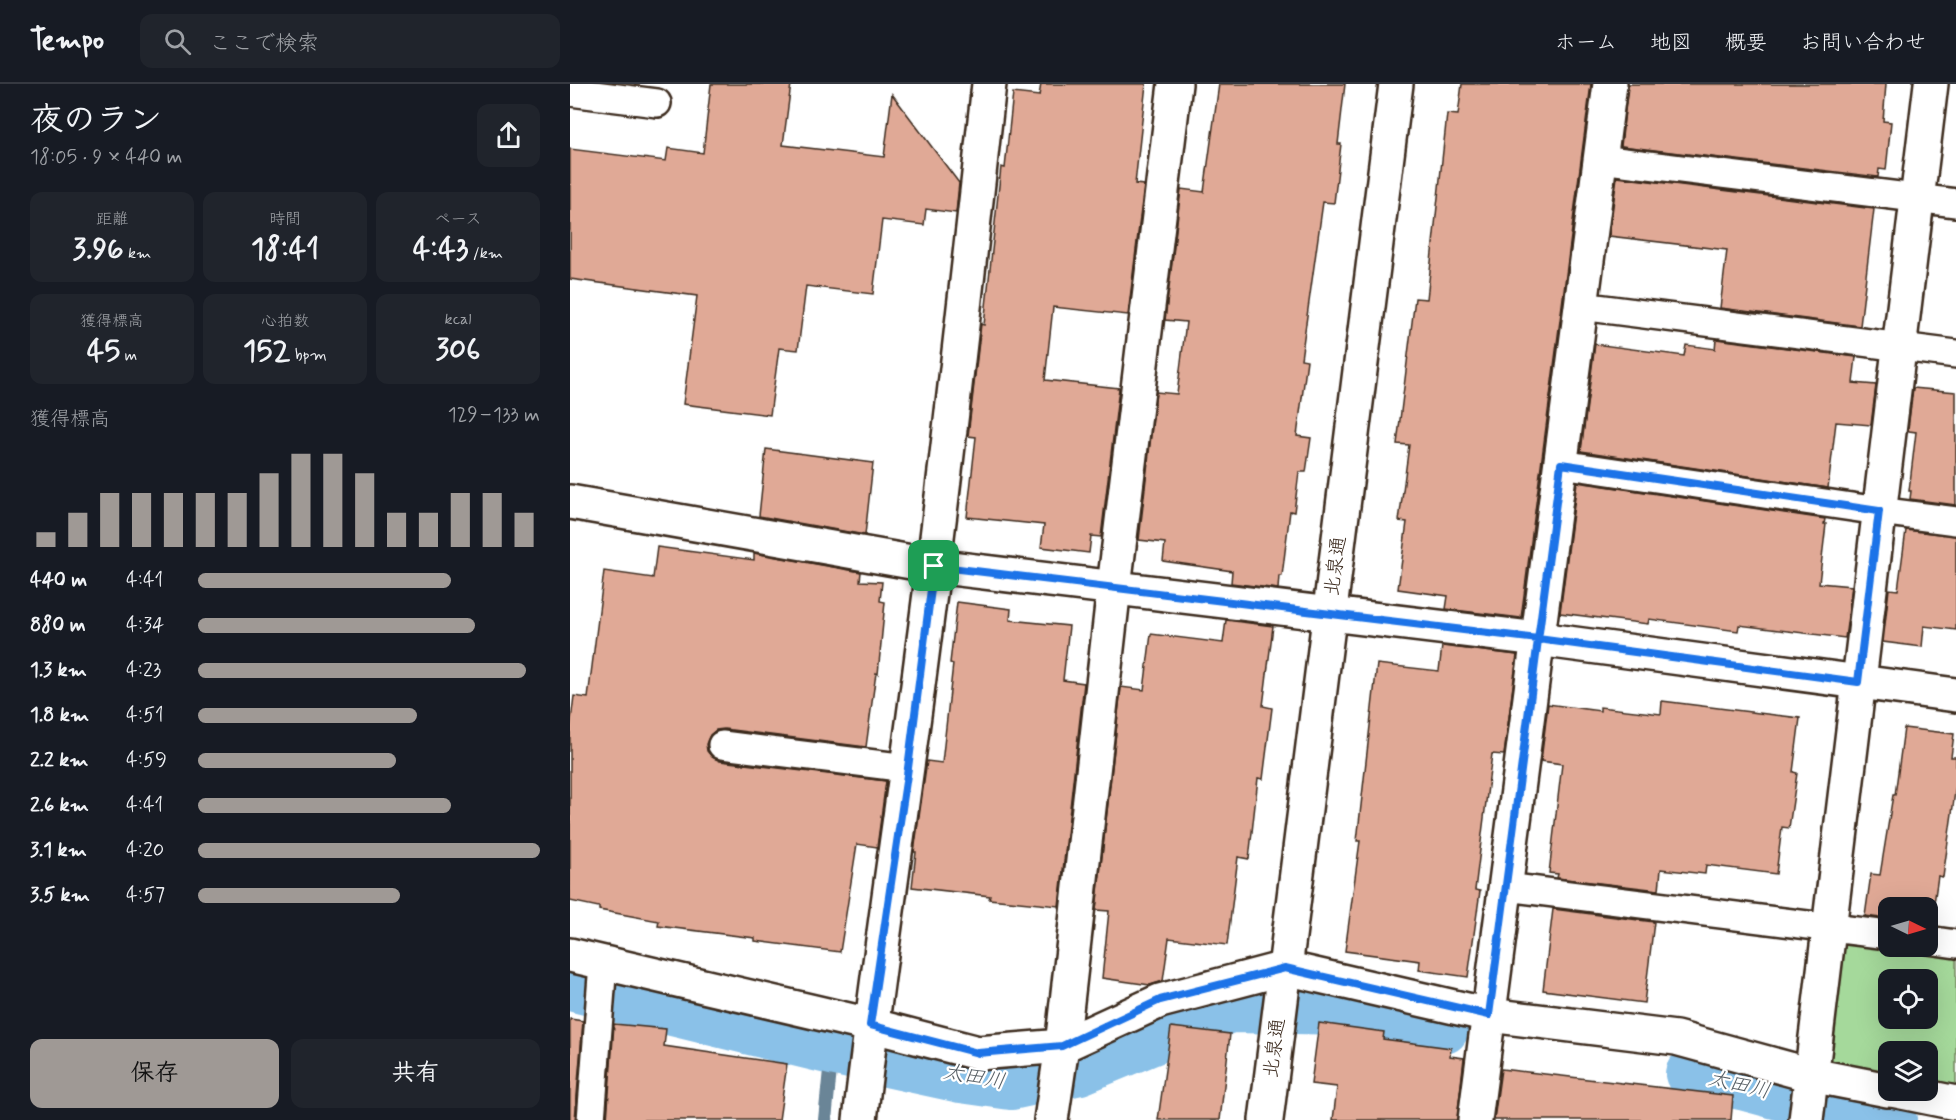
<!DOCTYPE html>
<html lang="ja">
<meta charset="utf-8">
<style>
:root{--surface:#171b24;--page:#20242c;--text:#f1f3f6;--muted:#9ea1a6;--line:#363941;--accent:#9f9995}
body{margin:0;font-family:Mynerve,"Klee One",sans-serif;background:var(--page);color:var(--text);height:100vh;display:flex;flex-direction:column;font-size:22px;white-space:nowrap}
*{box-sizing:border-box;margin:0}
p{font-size:20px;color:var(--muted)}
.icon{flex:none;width:33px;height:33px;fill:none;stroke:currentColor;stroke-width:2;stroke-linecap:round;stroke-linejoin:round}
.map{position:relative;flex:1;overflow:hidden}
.panel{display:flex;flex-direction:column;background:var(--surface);width:570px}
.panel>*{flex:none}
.needle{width:39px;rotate:95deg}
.controls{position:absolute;left:1308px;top:813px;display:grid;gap:12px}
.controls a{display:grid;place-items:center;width:60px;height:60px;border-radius:12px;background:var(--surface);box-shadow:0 6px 24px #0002;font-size:30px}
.pin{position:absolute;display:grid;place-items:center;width:51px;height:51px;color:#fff;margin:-26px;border-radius:12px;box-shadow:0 3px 9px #0006}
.round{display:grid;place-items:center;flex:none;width:63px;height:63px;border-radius:12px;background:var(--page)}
.summary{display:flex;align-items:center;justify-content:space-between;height:102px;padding:0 30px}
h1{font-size:33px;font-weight:700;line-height:45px}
.figures{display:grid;grid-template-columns:repeat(3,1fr);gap:9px;height:102px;padding:6px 30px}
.figures div{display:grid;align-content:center;border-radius:12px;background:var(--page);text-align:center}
.figures b{font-size:30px;font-weight:700}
.figures small{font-size:16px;font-weight:400}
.figures p{font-size:16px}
.chart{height:168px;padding:12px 30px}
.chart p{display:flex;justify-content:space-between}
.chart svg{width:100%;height:108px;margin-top:6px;stroke:var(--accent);stroke-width:6}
.action{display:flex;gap:12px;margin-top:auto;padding:12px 30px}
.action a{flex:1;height:69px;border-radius:12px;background:var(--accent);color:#111;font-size:24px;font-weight:700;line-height:69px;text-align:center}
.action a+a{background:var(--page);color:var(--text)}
ul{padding:0 30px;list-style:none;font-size:20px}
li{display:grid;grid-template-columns:96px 72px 1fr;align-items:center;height:45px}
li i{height:15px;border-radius:8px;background:var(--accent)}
header{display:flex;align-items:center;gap:36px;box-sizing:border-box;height:84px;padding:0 30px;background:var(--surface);border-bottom:2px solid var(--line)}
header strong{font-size:28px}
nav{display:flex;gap:33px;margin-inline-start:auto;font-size:21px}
.search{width:420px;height:54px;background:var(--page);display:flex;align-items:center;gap:15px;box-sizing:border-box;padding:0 21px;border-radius:12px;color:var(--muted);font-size:22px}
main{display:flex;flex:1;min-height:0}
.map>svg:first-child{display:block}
</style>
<header>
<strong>Tempo</strong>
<div class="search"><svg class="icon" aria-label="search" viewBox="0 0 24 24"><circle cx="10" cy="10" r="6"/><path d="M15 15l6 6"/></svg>ここで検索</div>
<nav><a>ホーム</a><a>地図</a><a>概要</a><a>お問い合わせ</a></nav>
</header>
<main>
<section class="panel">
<div class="summary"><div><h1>夜のラン</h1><p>18:05 · 9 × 440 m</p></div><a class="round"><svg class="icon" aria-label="share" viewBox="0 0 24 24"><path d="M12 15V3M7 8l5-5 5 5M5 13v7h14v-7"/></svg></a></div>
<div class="figures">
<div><p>距離</p><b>3.96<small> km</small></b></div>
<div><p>時間</p><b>18:41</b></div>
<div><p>ペース</p><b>4:43<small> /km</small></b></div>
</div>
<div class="figures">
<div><p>獲得標高</p><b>45<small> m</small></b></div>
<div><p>心拍数</p><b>152<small> bpm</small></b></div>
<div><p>kcal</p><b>306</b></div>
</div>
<div class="chart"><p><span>獲得標高</span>129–133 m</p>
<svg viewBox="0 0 160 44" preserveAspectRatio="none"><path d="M5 44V38M15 44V30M25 44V22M35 44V22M45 44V22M55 44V22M65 44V22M75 44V14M85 44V6M95 44V6M105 44V14M115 44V30M125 44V30M135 44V22M145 44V22M155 44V30"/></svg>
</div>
<ul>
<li><b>440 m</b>4:41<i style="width:74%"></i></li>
<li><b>880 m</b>4:34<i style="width:81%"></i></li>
<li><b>1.3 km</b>4:23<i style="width:96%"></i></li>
<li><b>1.8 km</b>4:51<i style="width:64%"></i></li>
<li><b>2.2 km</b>4:59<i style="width:58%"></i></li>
<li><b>2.6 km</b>4:41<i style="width:74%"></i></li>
<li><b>3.1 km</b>4:20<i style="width:100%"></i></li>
<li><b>3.5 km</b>4:57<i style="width:59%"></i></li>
</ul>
<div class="action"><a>保存</a><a>共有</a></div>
</section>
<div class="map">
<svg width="1386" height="1036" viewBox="0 0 1386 1036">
<rect width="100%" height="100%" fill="#fff"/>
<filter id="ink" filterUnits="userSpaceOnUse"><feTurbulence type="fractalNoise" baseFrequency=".0167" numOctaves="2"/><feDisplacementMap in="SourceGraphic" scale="12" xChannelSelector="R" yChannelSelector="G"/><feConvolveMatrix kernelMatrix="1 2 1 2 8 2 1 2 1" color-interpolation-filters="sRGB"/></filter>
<g filter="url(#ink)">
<path fill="#a5d99b" stroke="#70825c" stroke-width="1.5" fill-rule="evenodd" d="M 1275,854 L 1318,862 L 1345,863 L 1386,867 L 1386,1007 L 1358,1001 L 1358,968 L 1318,968 L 1318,993 L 1260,980 ZM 1318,896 L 1358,896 L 1358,934 L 1318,934 Z"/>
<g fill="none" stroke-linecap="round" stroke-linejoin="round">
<path stroke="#6a8597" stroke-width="14" d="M 255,1036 L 262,966"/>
<g stroke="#8ac1e8" stroke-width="50">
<path d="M 0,902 L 262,966 L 391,994 L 441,1001 L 510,986 L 660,924 L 782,926 L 874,945"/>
<path d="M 1120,990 L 1176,1002 L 1254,1023 L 1322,1036"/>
</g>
</g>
<g fill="#e0a996" stroke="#3b2a1e" stroke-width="1.5">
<path d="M 141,0 L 221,0 L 213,61 L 314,73 L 322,10 L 389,99 L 386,129 L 356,125 L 354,141 L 312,136 L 303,210 L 236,202 L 228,266 L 209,264 L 200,331 L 113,320 L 127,212 L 0,195 L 0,65 L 96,77 L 98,64 L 133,69 Z"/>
<path d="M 471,0 L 576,0 L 565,100 L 574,101 L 558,231 L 483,223 L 475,296 L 549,304 L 531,453 L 521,452 L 519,469 L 471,463 L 474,441 L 397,433 L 406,353 L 398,352 L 411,240 L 414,241 L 431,83 L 435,84 L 443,9 L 469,12 Z"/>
<path d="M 649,0 L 775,0 L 768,60 L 771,60 L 764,119 L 753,118 L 731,275 L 737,276 L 727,352 L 741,354 L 736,388 L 729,388 L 724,428 L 720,427 L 712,492 L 709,492 L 708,505 L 661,499 L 662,487 L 593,477 L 595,459 L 569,456 L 586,308 L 607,310 L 616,238 L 595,236 L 611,105 L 634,108 Z"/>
<path d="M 892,0 L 1021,0 L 951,534 L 876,525 L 878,512 L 828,505 L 837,438 L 829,437 L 839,361 L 827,360 L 845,214 L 857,215 L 877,30 L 888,31 Z"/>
<path d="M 1058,0 L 1316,0 L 1313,37 L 1321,38 L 1316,86 L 1309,85 L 1308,93 L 1051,62 Z"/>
<path d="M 1047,93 L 1304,125 L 1290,242 L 1150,224 L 1157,166 L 1039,152 Z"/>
<path d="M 1146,255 L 1286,273 L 1283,299 L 1306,301 L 1301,341 L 1266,338 L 1258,404 L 1011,367 L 1025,260 L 1114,272 L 1116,261 L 1145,265 Z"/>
<path d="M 1343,304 L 1386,308 L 1386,421 L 1340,415 L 1341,407 L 1339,407 L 1346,348 L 1339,347 L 1338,345 Z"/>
<path d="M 196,365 L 303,379 L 295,451 L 189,432 Z"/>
<path d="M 1007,398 L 1255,435 L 1254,440 L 1256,440 L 1249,499 L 1282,502 L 1275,554 L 1169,541 L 1168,547 L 1079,535 L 1078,540 L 990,529 Z"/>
<path d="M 1336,446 L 1386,452 L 1386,546 L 1354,542 L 1352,563 L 1313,558 L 1319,505 L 1328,506 Z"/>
<path d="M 87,463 L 184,476 L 184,469 L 291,488 L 290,497 L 312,498 L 310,517 L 315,518 L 308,590 L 306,589 L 296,663 L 154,645 L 146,646 L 140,651 L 136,660 L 137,667 L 142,673 L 150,677 L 316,697 L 307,763 L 287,760 L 270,868 L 185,857 L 185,854 L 88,842 L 89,837 L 29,826 L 29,823 L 0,817 L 0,645 L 4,612 L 18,614 L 34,487 L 83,494 Z"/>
<path d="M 387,518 L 441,525 L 440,536 L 499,542 L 493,596 L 514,599 L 489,822 L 419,815 L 420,812 L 342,803 L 346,768 L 344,768 L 357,677 L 372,679 L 383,580 L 380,579 Z"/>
<path d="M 656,536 L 703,542 L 693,622 L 702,624 L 693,695 L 688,694 L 679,775 L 668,773 L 657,861 L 599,854 L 593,897 L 580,901 L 532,894 L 539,827 L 526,826 L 551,603 L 574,606 L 581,550 L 653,559 Z"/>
<path d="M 872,562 L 947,571 L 934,671 L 922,670 L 905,806 L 910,807 L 898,893 L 849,886 L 850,877 L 775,867 L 790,757 L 787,757 L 807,580 L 869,587 Z"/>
<path d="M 1092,617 L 1230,634 L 1223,688 L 1227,689 L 1219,744 L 1212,743 L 1206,790 L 1136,781 L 1135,790 L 1091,785 L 1089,806 L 987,794 L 988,790 L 979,789 L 992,680 L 971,677 L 978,620 L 1030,627 L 1030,623 L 1091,630 Z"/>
<path d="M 1334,644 L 1384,650 L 1381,673 L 1386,673 L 1386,701 L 1373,793 L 1368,792 L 1361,840 L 1358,841 L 1358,824 L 1318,824 L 1318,835 L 1295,832 L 1301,790 L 1310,791 L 1323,711 L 1325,711 Z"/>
<path d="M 983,825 L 1084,838 L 1074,919 L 973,906 Z"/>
<path d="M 0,935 L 13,937 L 5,1036 L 0,1036 Z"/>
<path d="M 749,939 L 814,948 L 813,955 L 881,964 L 880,972 L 894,974 L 887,1036 L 763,1036 L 767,1003 L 741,1000 Z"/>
<path d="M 44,940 L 96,945 L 94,962 L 217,980 L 209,1036 L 37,1036 Z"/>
<path d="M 601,943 L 660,950 L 650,1036 L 588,1036 Z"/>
<path d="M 931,985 L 1163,1012 L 1161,1036 L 924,1036 Z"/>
</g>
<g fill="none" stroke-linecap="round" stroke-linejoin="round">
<g stroke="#3b2a1e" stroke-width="32">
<g id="lane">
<path d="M 0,8 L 87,19"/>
<path d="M 1030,75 L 1386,119"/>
<path d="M 1011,222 L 1386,270"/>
<path d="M 991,380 L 1309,427 L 1386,437"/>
<path d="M 152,661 L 337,684"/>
<path d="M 936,803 L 1318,851"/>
<path d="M 1358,856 L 1386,860"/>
<path d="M 21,1036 L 33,879"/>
</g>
</g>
<g stroke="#3b2a1e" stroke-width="38">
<g id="street">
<path d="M 0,418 L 364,482 L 968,555 L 1386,611"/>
<path d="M 0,871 L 300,941 L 408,969 L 492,962 L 590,917 L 715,884 L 919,931 L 1106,954 L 1241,991 L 1318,1006"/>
<path d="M 1322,1006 L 1386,1019"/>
<path d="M 290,1036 C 308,878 333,721 353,563 C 378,376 398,188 419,0"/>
<path d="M 481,1036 L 492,962 L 544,503 L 605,0"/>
<path d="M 905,1036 L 1040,0"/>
<path d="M 1236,1036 L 1361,0"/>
</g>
</g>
<g stroke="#3b2a1e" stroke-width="38">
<path id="secondary" d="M 696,1036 L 826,0"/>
</g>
<use href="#lane" stroke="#fff" stroke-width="27"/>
<use href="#street" stroke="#fff" stroke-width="33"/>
<use href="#secondary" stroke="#fff" stroke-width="33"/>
</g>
</g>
<g fill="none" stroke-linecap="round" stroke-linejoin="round" filter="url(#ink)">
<g stroke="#fff" stroke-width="12">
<path id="route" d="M 364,482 L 338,684 L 300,941 L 408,969 L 492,962 L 590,916 L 715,884 L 919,931 L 991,380 L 1309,427 L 1288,598 L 968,555 L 364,482"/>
</g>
<use href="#route" stroke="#1a73e8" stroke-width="8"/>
</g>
<g text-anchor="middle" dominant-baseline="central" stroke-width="4.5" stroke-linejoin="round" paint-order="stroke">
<g font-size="20" fill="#3b2a1e" stroke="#fff">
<text transform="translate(766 482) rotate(-83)">北泉通</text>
<text transform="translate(705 964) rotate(-83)">北泉通</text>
</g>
<g font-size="21" font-style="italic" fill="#575f65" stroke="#fff">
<text transform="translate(404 993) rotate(10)">太田川</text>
<text transform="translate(1169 1001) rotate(13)">太田川</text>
</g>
</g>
</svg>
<div class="controls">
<a><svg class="needle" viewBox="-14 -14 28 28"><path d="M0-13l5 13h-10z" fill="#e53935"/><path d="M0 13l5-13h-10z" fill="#9ea1a6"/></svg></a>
<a><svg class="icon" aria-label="locate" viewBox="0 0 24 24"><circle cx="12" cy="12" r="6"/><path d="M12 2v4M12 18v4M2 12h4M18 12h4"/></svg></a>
<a><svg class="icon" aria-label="layers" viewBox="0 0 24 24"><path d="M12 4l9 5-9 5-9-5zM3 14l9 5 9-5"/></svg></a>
</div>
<div class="pin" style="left:364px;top:482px;background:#1e9e55"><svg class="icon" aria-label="arrive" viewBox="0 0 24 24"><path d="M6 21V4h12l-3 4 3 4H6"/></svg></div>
</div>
</main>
